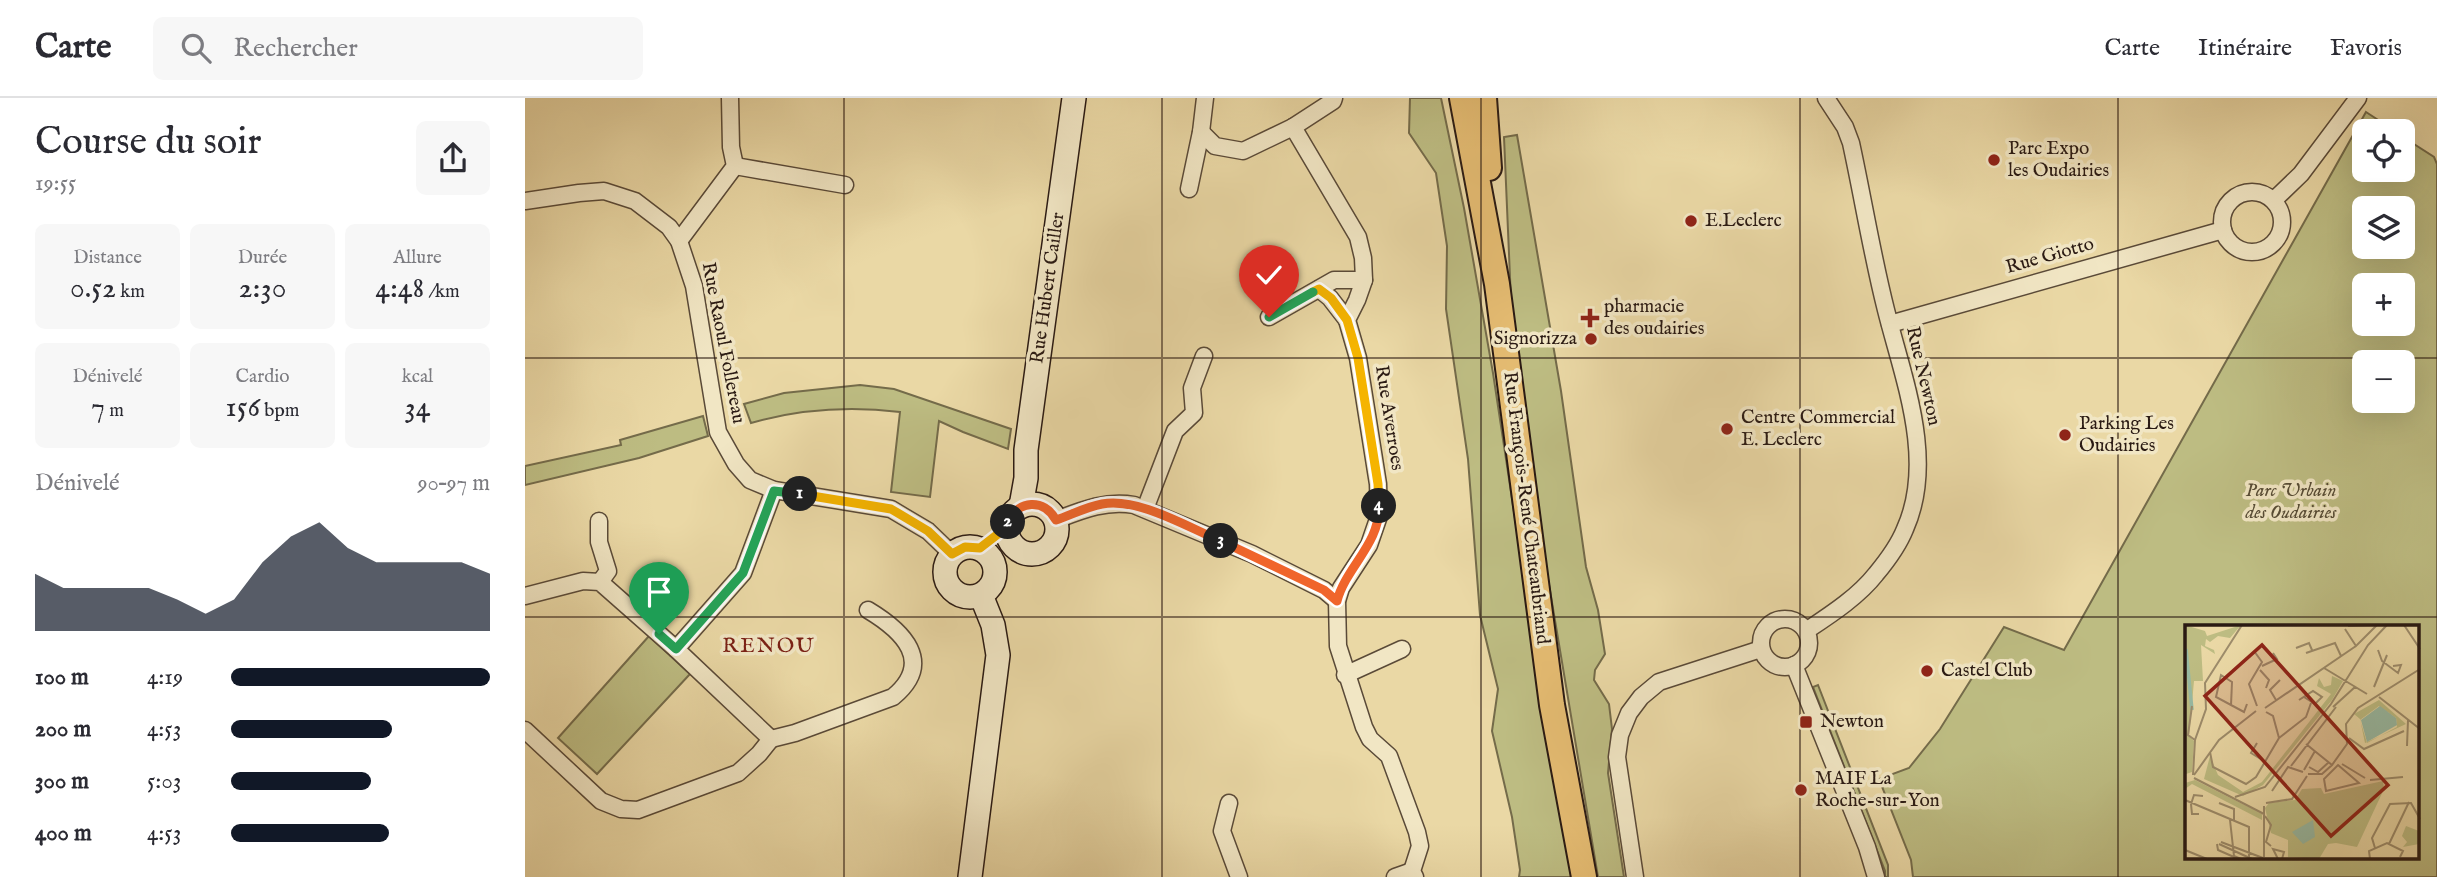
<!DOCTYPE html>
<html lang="fr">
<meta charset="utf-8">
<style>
:root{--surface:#fff;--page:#f7f7f7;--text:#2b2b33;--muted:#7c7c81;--line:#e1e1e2;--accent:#111827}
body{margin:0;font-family:"IM FELL English",serif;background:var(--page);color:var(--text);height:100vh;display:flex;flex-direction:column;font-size:26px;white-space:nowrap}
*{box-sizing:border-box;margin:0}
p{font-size:23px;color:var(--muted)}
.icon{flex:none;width:38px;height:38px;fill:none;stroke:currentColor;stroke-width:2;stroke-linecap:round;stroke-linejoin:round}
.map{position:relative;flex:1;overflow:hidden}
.panel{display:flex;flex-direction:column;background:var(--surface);width:525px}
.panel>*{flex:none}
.fabs{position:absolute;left:1827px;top:21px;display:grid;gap:14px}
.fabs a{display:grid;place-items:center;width:63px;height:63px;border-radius:10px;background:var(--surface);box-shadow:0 7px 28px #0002;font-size:35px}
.pin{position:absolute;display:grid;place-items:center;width:60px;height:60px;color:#fff;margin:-72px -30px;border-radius:50% 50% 50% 0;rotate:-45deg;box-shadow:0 0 7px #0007}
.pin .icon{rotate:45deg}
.km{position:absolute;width:35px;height:35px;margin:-18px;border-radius:50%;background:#222;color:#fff;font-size:19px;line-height:35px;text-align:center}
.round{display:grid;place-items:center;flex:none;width:74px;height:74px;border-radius:10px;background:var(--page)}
.summary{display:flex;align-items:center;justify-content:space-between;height:119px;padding:0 35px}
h1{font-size:38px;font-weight:600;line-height:52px}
.metrics{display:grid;grid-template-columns:repeat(3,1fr);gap:10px;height:119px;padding:7px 35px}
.metrics div{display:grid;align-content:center;border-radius:10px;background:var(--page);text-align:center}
.metrics b{font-size:30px;font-weight:600}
.metrics small{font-size:19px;font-weight:400}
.metrics p{font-size:19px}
.chart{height:196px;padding:14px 35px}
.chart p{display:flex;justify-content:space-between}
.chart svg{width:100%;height:126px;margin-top:7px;fill:var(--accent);opacity:.7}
ul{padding:0 35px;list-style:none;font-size:23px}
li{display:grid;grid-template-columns:112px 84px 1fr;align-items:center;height:52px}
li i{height:18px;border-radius:9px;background:var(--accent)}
header{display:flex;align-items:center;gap:42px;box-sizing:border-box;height:98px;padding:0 35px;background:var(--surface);border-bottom:2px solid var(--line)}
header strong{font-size:33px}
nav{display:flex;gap:38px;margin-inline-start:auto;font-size:24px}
.search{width:490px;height:63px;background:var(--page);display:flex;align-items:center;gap:18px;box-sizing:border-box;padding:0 24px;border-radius:10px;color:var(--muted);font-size:26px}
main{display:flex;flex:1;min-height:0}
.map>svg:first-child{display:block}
</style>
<header>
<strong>Carte</strong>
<div class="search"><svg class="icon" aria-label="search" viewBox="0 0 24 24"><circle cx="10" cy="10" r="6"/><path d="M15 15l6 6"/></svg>Rechercher</div>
<nav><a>Carte</a><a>Itinéraire</a><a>Favoris</a></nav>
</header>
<main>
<section class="panel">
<div class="summary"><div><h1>Course du soir</h1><p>19:55</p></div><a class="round"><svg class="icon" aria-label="share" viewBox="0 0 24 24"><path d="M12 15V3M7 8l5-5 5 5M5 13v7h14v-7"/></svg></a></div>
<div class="metrics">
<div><p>Distance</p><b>0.52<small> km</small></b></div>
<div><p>Durée</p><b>2:30</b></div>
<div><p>Allure</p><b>4:48<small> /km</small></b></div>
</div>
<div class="metrics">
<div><p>Dénivelé</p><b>7<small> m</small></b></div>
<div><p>Cardio</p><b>156<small> bpm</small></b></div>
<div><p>kcal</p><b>34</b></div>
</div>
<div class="chart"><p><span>Dénivelé</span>90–97 m</p>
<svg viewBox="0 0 160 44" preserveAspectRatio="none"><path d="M0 44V24L10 29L20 29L30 29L40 29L50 33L60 38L70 33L80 20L90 11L100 6L110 15L120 20L130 20L140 20L150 20L160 24V44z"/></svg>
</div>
<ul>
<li><b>100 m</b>4:19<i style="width:100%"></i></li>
<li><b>200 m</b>4:53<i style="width:62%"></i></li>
<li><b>300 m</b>5:03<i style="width:54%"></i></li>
<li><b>400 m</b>4:53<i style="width:61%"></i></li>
</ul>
</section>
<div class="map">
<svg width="1912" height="779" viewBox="0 0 1912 779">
<rect width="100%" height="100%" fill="#ead8a5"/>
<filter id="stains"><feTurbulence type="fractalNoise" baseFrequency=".00286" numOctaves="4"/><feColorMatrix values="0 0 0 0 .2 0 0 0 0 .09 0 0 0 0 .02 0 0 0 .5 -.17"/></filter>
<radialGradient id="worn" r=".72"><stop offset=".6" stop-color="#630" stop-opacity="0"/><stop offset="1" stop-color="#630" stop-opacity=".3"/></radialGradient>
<g fill="#bdbc82" stroke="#746b4a" stroke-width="2" fill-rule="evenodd">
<path d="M 885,0 L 916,0 L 939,110 L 968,275 L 1015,586 L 1050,779 L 994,779 L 995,772 L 987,719 L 967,633 L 973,591 L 955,517 L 943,361 L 921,211 L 922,148 L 911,75 L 884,35 Z"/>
<path d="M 1841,14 L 1870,33 L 1839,33 L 1839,72 L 1878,72 L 1878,39 L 1909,59 L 1912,66 L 1912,779 L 1388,779 L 1386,762 L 1354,681 L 1384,670 L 1415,631 L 1479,529 L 1539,552 ZM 1878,110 L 1878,149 L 1839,149 L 1839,110 ZM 1839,187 L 1878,187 L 1878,226 L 1839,226 ZM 1878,264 L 1878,303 L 1839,303 L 1839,264 ZM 1662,529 L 1893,529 L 1893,760 L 1662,760 Z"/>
<path d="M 992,37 L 1036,293 L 1061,469 L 1073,512 L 1080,556 L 1070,572 L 1069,582 L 1084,606 L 1087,631 L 1083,675 L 1099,779 L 1073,779 L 1007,385 L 987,226 L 979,39 Z"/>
<path d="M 335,287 L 369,291 L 486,331 L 483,351 L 438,334 L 414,323 L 405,399 L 366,394 L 375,314 C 324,308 275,311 226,325 L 219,306 L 259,295 Z"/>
<path d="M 178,318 L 183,338 L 114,360 L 0,387 L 0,368 L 96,347 L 95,342 Z"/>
<path d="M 124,538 L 165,576 L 72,676 L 33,640 Z"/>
<path d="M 1293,587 L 1363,767 L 1363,779 L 1360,779 L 1360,773 L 1288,589 Z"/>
</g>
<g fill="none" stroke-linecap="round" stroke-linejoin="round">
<g stroke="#5a4a38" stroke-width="19">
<g id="street">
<path d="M 768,29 L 833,139 L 838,160 L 839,182 L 832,202 L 822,222 L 833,260 L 853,386 L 854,418 L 844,447 L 816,490 L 812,503 L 813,548 L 839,629 L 845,641 L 864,658 L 892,734 L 895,748 L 887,773 L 890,779"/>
<path d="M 676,34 L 690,48 L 718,53 L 768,29 L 808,3 L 809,0"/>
<path d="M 210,68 L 320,87"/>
<path d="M 664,91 L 676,34 L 680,0"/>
<circle cx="1727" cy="124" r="30"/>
<path d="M 1749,102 L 1776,76 L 1833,0"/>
<path d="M 0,103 L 54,95 L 79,93 L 110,103 L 144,129 L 154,143 L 169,188 L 193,334 L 211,366 L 225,382 L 249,392 L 366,411 L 403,433 L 427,456"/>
<path d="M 154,143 L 210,68 L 206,49 L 205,0"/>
<path d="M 794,191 L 805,200 L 822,222"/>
<path d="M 744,219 L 809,182 L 839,182"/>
<path d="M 1365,226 L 1698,132"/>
<path d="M 620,411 L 650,333 L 669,315 L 667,290 L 679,258"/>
<path d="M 531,422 C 557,412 581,402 609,407 L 727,456 L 799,492 L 812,503"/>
<path d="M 74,423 L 74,444 L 83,473 L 75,484"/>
<path d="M 0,498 L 58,483 L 75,484 L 151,551 L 246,641 L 234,656 L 213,675 L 113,712 L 96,711 L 76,703 L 0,632"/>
<circle cx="1260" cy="545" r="24"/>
<path d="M 1281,533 C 1305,517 1333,499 1351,476 C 1361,464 1374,446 1380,431 C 1411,362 1378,280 1361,212 C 1347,157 1338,100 1326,45 L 1320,29 L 1301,0"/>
<path d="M 151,551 L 218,475 L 249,392"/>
<path d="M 1269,567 L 1342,749 L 1351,779"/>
<path d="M 820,577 L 877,551"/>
<path d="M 246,641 L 270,635 L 368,599 C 410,564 378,533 343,512"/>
<path d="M 704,705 L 697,733 L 714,779"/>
<path d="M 870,779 L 887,773"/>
<path d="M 1110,779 L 1092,659 L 1095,637 L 1104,615 L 1116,599 L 1134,584 L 1236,551"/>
</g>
</g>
<g stroke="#2a1a13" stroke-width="26">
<g id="secondary">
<circle cx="507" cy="431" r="25"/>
<path d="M 496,408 L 501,380 L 501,352 L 549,0"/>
<circle cx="445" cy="474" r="25"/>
<path d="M 445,779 L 473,557 L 468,527 L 456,497"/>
</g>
</g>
<g stroke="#2a1a13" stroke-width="28">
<g id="primary">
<path d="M 937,0 L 972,186 L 1027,607 L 1059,779"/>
<path d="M 959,0 L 964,70"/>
</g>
</g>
<use href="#street" stroke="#f1e6c4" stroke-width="16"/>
<use href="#secondary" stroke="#f1e6c4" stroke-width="23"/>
<use href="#primary" stroke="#e5bc72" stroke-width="24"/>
</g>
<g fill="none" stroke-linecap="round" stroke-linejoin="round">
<g stroke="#fff" stroke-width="14">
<path id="split-1" d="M 134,536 L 151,551 L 218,475 L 249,393 L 275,396"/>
</g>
<g stroke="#fff" stroke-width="14">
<path id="split-2" d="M 275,396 L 366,411 L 403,433 L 427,456 L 440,449 L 455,450 L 482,429 L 483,424"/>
</g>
<g stroke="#fff" stroke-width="14">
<path id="split-3" d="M 483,424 C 493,402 519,400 531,422 C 546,417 561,409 577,406 C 613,399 662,429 696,443"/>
</g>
<g stroke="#fff" stroke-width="14">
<path id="split-4" d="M 696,443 L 799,492 L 812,503 C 821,469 855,446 854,408"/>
</g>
<g stroke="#fff" stroke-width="14">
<path id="split-5" d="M 788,194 L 794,191 L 806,200 L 822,222 L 833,260 L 853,386 L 854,408"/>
</g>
<g stroke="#fff" stroke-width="14">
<path id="split-6" d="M 744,219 L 788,194"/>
</g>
<use href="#split-1" stroke="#22a559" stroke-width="9"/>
<use href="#split-2" stroke="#f5b400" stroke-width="9"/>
<use href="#split-3" stroke="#f0652b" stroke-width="9"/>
<use href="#split-4" stroke="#f0652b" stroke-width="9"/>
<use href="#split-5" stroke="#f5b400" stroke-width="9"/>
<use href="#split-6" stroke="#22a559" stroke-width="9"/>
</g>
<path fill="none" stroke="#2a1a13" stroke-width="2" stroke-opacity="0.55" d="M 319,0 L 319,779M 637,0 L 637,779M 956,0 L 956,779M 1275,0 L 1275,779M 1593,0 L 1593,779M 0,260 L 1912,260M 0,519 L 1912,519"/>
<g fill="#8f2418" stroke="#f1e6c4" stroke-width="2.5">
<circle cx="1469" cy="62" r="7"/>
<circle cx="1166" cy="123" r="7"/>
<path d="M1061.5 209.5h7v7h7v7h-7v7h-7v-7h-7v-7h7z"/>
<circle cx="1066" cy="241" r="7"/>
<circle cx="1202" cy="331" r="7"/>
<circle cx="1540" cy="337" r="7"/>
<circle cx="1402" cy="573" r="7"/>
<rect x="1274" y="617" width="14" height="14" rx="3.5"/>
<circle cx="1276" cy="692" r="7"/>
</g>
<g text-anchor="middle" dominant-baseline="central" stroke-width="7" stroke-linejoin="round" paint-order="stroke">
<g font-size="19" fill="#2a1a13" stroke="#f1e6c4" text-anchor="start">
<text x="1483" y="51">Parc Expo<tspan x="1483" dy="22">les Oudairies</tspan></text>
<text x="1180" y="123">E.Leclerc</text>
<text x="1079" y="209">pharmacie<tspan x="1079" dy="22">des oudairies</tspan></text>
<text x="1052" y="241" text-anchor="end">Signorizza</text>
<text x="1216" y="320">Centre Commercial<tspan x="1216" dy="22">E. Leclerc</tspan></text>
<text x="1554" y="326">Parking Les<tspan x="1554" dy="22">Oudairies</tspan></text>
<text x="1416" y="573">Castel Club</text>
<text x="1295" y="624">Newton</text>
<text x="1290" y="681">MAIF La<tspan x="1290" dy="22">Roche-sur-Yon</tspan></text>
</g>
<g font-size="19" fill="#2a1a13" stroke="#f1e6c4">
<text transform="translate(1525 158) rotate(-16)">Rue Giotto</text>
<text transform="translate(523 190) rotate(-82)">Rue Hubert Cailler</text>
<text transform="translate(198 245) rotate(79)">Rue Raoul Follereau</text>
<text transform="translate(1398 278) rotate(77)">Rue Newton</text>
<text transform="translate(864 320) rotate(81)">Rue Averroes</text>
<text transform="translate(1001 410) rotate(83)">Rue François-René Chateaubriand</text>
</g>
<g font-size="19" font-style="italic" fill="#564b34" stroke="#f1e6c4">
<text x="1766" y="393">Parc Urbain<tspan x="1766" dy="22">des Oudairies</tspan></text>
</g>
<g font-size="21" letter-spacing="2" fill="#7a1f14" stroke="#f1e6c4">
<text x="244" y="548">RENOU</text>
</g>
</g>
<g transform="translate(1660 527)">
<rect width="234" height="234" fill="#ead8a5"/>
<path d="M 0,0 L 20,6 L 22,11 L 56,0 L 45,13 L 33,11 L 25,17 L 21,14 L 20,21 L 29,25 L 30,29 L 16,20 L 18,56 L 9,56 L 4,111 L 9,116 L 7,147 L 1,149 ZM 147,51 L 158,56 L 147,75 L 78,160 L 58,171 L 19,154 L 25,131 L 33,150 L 58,167 L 77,157 L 146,69 L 132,61 L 134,53 L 139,62 L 146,60 ZM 194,75 L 221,99 L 180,118 L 175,94 L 169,89 ZM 194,81 L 211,93 L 212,102 L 182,118 L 175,95 ZM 10,155 L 77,189 L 77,195 L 7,159 L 0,164 L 0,158 ZM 198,156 L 199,164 L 172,222 L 151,218 L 143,219 L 134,234 L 103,232 L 103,215 L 86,208 L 80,183 L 84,178 L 110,175 L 117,164 L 136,163 L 139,169 ZM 221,201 L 234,206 L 234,219 L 218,222 L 222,217 L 217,211 Z" fill="#bdbc82" fill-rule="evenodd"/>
<path d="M 195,81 L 211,93 L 212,100 L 182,117 L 176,95 ZM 128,195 L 130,212 L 118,219 L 107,207 Z" fill="#98baa3"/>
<path fill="none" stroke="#98baa3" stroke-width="3.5" d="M 1,24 L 7,85"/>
<path fill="none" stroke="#9d8c6b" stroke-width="2" d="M 219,0 L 235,24M 163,1 L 186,0M 160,4 L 171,21 L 192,0M 111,23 L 124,18 L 127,25M 193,25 L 197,36 L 213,48 L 216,40 L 208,41M 69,26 L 77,37 L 64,59 L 72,81M 121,28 L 150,18 L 156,31M 77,41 L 92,34 L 88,28M 139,43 L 182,69M 75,45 L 84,55 L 81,63M 36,50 L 47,57 L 46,80 L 31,72 ZM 189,62 L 202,30M 194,72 L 235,104M 91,75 L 85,65 L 95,55M 114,75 L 128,66 L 137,72 L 130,79 L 119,72M 46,80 L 59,87 L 62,79M 7,81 L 3,110 L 10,115M 148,82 L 170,62M 80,83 L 171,21M 81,87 L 88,91 L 94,113M 94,113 L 121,92 L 126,78M 164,113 L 179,124 L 219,106M 72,118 L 66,128 L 79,136M 121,119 L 147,140M 222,121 L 223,95M 25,127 L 28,142 L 61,159 L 71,152 L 94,113M 157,139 L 180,153M 153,140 L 174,158 L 141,166 L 139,154 ZM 106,141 L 151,82M 124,142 L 133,147 L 144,137M 119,145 L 130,126M 123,149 L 137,149 L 147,140 L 162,119 L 161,99 L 173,83 L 235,44M 8,150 L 10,115 L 21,84 L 20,58 L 57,0M 9,150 L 34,115 L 71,86M 9,153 L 79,189M 185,155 L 218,152M 87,166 L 103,142 L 118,147M 50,172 L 80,162 L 146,79 L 183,20 L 202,0M 0,175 L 64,202 L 64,234M 34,178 L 49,184 L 49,196M 81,178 L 107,174 L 122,151M 14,189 L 7,189 L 6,179 L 9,170 L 18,171M 80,191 L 86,200 L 81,217 L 86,221M 45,195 L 49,231 L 56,234M 36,217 L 78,233M 32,219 L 33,225 L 49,232M 34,219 L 67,234M 204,219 L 224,177M 190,223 L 187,213 L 205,179 L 226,178 L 235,194M 0,225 L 22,234M 79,232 L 79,181M 93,234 L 88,224 L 99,227 L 97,234M 185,234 L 184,226 L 202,218 L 218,226 L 215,232"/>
<path fill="#8f2418" fill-opacity="0.15" stroke="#8f2418" stroke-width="3.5" d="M 77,20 L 203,160 L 146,211 L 20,71 Z"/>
<rect width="234" height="234" fill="none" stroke="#2a1a13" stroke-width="3.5"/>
</g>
<rect width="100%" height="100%" filter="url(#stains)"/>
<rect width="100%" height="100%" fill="url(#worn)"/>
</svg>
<div class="fabs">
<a><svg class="icon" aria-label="locate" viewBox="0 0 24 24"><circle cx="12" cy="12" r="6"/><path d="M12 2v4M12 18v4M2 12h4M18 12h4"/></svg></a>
<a><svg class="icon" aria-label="layers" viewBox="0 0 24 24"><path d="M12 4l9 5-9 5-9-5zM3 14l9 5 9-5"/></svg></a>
<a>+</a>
<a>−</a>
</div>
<div class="pin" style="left:134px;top:536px;background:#1e9e55"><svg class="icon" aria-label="arrive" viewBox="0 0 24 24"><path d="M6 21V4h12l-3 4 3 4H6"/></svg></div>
<div class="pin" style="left:744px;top:219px;background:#d93025"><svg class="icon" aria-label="check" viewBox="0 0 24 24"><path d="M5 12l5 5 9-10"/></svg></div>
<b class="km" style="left:275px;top:396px">1</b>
<b class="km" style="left:483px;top:424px">2</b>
<b class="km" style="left:696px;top:443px">3</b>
<b class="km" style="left:854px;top:408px">4</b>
</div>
</main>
